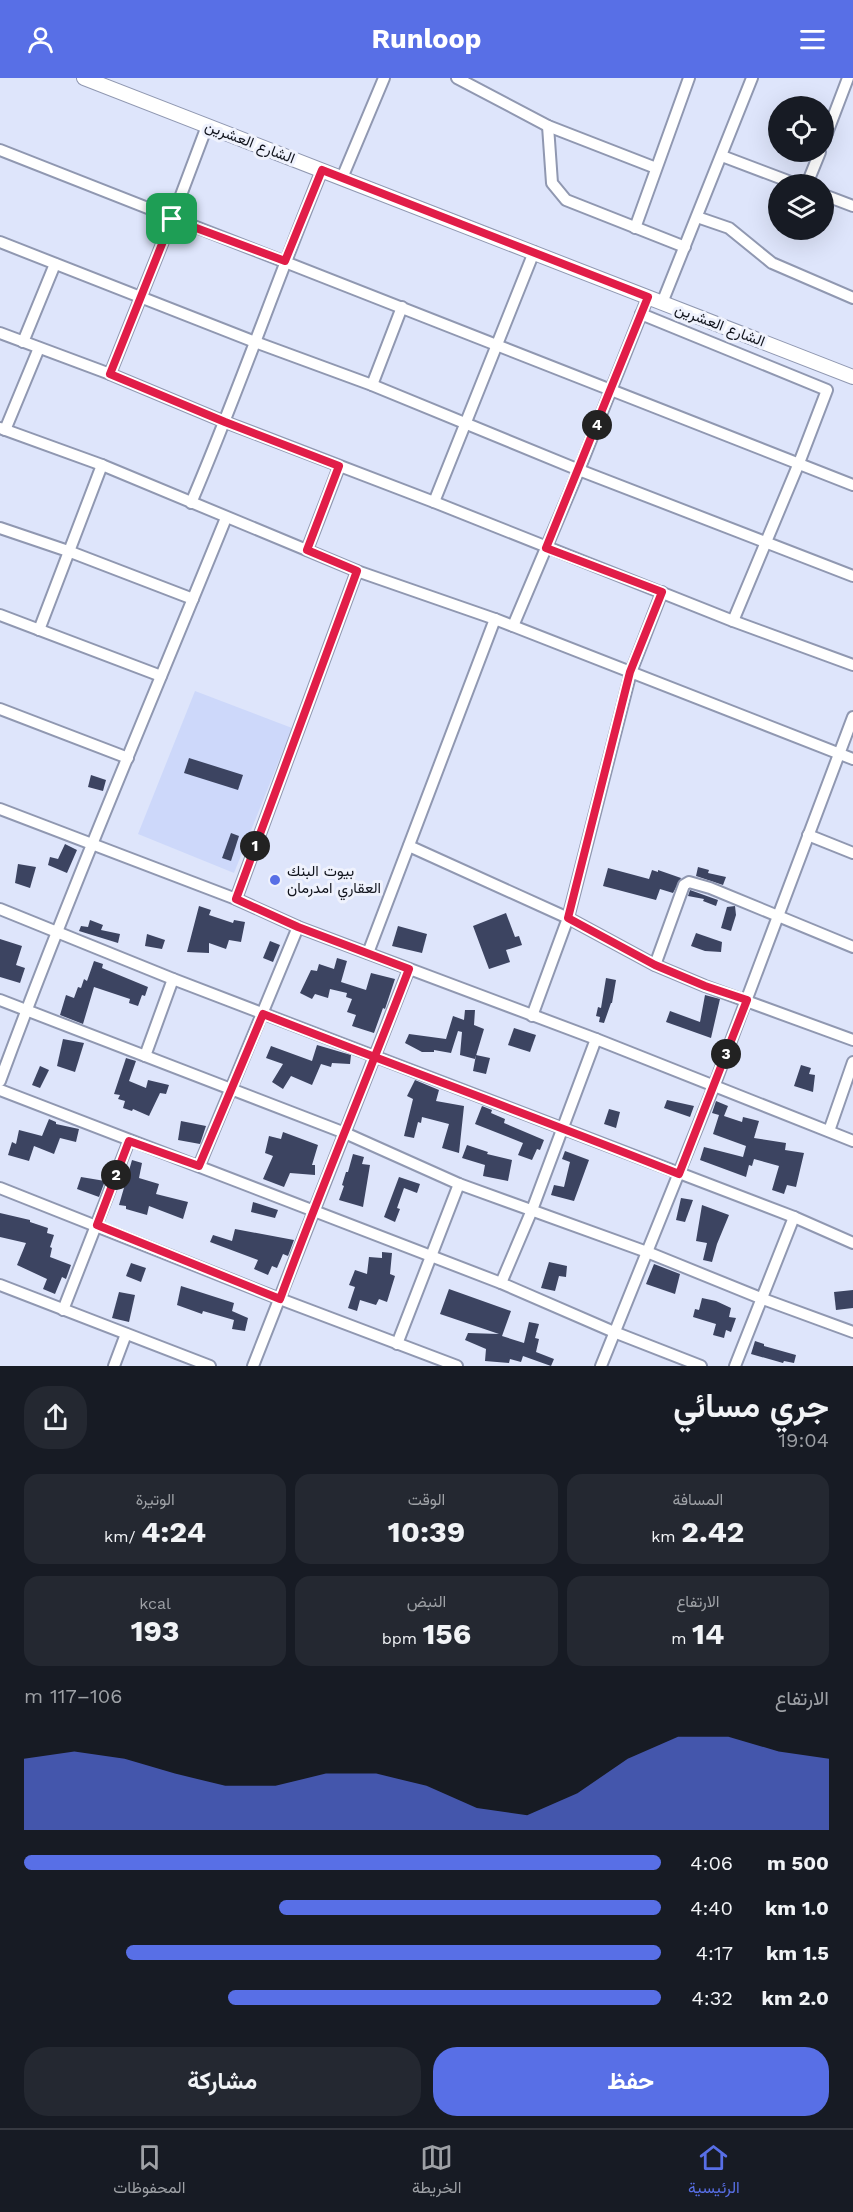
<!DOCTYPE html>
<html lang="ar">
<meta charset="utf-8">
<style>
:root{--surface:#171b24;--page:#242831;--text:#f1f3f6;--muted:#9ea1a6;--line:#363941;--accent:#586fe6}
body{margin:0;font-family:"Work Sans",Vazirmatn,sans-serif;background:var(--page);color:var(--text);direction:rtl;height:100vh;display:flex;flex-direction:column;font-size:22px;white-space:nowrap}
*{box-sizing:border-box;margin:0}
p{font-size:20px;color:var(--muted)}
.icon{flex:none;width:33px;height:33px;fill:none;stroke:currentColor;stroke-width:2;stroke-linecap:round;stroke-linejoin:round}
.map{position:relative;height:1288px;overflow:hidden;direction:ltr}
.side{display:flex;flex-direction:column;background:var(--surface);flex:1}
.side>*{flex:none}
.fabs{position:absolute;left:768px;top:18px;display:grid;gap:12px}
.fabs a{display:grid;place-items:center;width:66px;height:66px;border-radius:50%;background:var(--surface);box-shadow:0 6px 24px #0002;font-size:30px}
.pin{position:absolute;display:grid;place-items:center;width:51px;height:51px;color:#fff;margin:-26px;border-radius:12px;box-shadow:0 3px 9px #0006}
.km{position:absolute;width:30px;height:30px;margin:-15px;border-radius:50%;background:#222;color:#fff;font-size:16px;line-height:30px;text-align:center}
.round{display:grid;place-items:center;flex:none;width:63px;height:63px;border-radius:24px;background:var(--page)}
.head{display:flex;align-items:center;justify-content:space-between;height:102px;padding:0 24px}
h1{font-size:33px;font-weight:700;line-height:45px}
.stats{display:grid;grid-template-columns:repeat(3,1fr);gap:9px;height:102px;padding:6px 24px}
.stats div{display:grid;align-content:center;border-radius:15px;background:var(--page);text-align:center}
.stats b{font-size:30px;font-weight:700}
.stats small{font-size:16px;font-weight:400}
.stats p{font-size:16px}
.chart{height:168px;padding:12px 24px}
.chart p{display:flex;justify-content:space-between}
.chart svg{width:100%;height:108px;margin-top:6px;fill:var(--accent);opacity:.7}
.button{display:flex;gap:12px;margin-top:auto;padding:12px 24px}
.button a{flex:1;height:69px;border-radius:24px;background:var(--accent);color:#fff;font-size:24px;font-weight:700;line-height:69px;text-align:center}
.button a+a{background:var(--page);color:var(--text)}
ul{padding:0 24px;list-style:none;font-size:20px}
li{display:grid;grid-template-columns:96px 72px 1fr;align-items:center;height:45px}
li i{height:15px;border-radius:8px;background:var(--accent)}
header{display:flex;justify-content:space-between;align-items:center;height:78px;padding:0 24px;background:var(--accent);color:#fff;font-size:27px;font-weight:700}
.tabs{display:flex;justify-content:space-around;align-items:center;height:84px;border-top:2px solid var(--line);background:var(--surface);font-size:16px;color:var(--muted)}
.tabs a{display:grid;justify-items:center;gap:3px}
.tabs .selected{color:var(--accent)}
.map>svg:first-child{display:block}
</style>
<header><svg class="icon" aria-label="menu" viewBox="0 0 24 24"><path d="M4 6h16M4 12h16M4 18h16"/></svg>Runloop<svg class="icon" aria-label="person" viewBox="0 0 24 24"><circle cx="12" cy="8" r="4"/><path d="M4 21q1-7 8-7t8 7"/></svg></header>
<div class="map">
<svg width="853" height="1288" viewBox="0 0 853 1288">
<rect width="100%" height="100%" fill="#dee5fb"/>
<path fill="#cdd8fa" d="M 195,613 L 292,650 L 234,795 L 138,756 Z"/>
<g fill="#3c4461">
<path d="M 189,680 L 243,697 L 238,712 L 184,695 Z"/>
<path d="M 91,697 L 106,702 L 103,713 L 88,709 Z"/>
<path d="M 231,755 L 239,758 L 231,783 L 222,780 Z"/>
<path d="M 65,766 L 77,772 L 67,795 L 48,787 L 50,779 L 58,781 Z"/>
<path d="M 18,786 L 36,789 L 30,810 L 15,805 Z"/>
<path d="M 698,789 L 709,792 L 708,795 L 726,799 L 723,807 L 696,798 Z"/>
<path d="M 608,790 L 649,801 L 652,792 L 658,794 L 658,792 L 681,800 L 673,815 L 660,811 L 656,822 L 603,808 Z"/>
<path d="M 690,812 L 718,822 L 716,828 L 703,823 L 704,821 L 688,818 Z"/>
<path d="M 199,828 L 211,832 L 209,837 L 233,845 L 234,842 L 245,844 L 241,864 L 229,862 L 226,871 L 209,865 L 209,875 L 187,874 Z"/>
<path d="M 735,828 L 736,837 L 731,853 L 721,850 L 727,829 Z"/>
<path d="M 506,835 L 515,859 L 519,858 L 522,867 L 506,872 L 510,884 L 489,891 L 473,848 Z"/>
<path d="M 90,842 L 103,847 L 101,852 L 120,856 L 118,865 L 79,853 L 81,848 L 88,849 Z"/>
<path d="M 398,848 L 427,856 L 422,875 L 392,868 Z"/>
<path d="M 696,855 L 722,864 L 721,874 L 705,873 L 691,868 Z"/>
<path d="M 147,856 L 165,862 L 162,871 L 145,868 Z"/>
<path d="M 0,861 L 22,868 L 16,887 L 25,890 L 20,905 L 0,899 Z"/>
<path d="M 270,863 L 280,867 L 273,884 L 263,880 Z"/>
<path d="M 337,880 L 347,883 L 341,904 L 366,912 L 371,895 L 395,901 L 385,931 L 383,930 L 374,955 L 352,948 L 356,937 L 347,934 L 352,921 L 346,919 L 347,915 L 330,911 L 328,920 L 315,916 L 312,921 L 300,915 L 311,892 L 317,893 L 319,886 L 334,891 Z"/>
<path d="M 94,883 L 103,886 L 102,890 L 148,909 L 145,918 L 142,917 L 138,928 L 129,925 L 130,921 L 94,909 L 83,946 L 60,937 L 66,917 L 74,920 L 78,909 L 81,910 L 84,901 L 87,903 Z"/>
<path d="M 606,900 L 616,902 L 612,925 L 611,925 L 604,945 L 599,944 L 600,939 L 596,938 L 598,929 L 601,930 Z"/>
<path d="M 705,917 L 720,921 L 711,960 L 666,944 L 670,933 L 700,944 Z"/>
<path d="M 465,932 L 475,932 L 474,947 L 484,951 L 475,981 L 460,977 L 462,954 L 458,953 L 451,975 L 434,972 L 434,974 L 422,974 L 405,965 L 409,956 L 446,961 L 453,938 L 464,942 Z"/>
<path d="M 514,950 L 536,957 L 530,974 L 508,967 Z"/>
<path d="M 63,961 L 84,965 L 75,994 L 57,988 Z"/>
<path d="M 317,967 L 351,977 L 350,986 L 332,985 L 331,989 L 321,986 L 312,1007 L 291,998 L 283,1011 L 272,1004 L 283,986 L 266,980 L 271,968 L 312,983 Z"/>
<path d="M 476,977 L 490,980 L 486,996 L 473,993 Z"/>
<path d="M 126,980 L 136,983 L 129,1003 L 146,1010 L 148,1002 L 169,1007 L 166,1016 L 160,1015 L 149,1038 L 133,1031 L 132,1033 L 123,1030 L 125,1023 L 118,1021 L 120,1017 L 114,1016 Z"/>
<path d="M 801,987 L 811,990 L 809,996 L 815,997 L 813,1014 L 794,1008 Z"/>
<path d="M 40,988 L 49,992 L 40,1010 L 32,1007 Z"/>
<path d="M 415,1002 L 439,1012 L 436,1023 L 464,1028 L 459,1075 L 442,1070 L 449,1046 L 422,1039 L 421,1045 L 418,1044 L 414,1060 L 404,1058 L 413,1021 L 407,1018 Z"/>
<path d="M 667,1022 L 694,1028 L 690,1039 L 664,1030 Z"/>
<path d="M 716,1023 L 728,1028 L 724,1038 L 742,1044 L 743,1039 L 759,1043 L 754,1060 L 786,1065 L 785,1072 L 804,1075 L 796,1109 L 787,1107 L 784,1116 L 772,1112 L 779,1088 L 754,1081 L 752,1088 L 749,1087 L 746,1099 L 700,1082 L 704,1069 L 743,1079 L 746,1068 L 713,1056 L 719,1037 L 712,1035 Z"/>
<path d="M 482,1028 L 492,1032 L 491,1035 L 505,1041 L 504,1045 L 544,1062 L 540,1072 L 537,1071 L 532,1082 L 518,1077 L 523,1065 L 475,1046 Z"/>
<path d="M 609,1031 L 620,1034 L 616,1050 L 604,1046 Z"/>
<path d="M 49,1041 L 56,1044 L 56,1046 L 79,1051 L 76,1064 L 60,1060 L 54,1076 L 34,1068 L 29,1083 L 8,1077 L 12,1064 L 16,1066 L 19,1052 L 42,1058 Z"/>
<path d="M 181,1043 L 206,1048 L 200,1066 L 178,1062 Z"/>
<path d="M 283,1054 L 318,1067 L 312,1087 L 315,1087 L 315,1097 L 290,1095 L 284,1109 L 263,1101 L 273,1078 L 265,1075 L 269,1058 L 281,1061 Z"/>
<path d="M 467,1067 L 488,1074 L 487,1076 L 512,1082 L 508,1103 L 483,1098 L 485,1087 L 462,1080 Z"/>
<path d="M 565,1073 L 589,1082 L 574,1123 L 551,1117 L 554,1107 L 564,1109 L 570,1084 L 562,1081 Z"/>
<path d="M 353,1076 L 364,1079 L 362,1086 L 370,1087 L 363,1129 L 339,1122 L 344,1108 L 342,1107 L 346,1094 L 348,1094 Z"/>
<path d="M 132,1082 L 142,1085 L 139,1100 L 159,1106 L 156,1116 L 188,1124 L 183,1141 L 149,1128 L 147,1137 L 126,1131 L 126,1128 L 119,1127 Z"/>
<path d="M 81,1099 L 105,1103 L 99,1119 L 77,1111 Z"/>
<path d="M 399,1099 L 420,1106 L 417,1115 L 404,1110 L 397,1130 L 400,1131 L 395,1144 L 384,1139 Z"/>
<path d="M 681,1120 L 693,1122 L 685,1144 L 676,1142 Z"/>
<path d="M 253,1124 L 278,1132 L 275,1140 L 251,1134 Z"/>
<path d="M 702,1127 L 729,1137 L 717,1166 L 712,1184 L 703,1182 L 707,1165 L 696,1163 Z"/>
<path d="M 0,1135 L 30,1142 L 30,1144 L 48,1150 L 47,1155 L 54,1157 L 50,1169 L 52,1170 L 50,1179 L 71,1187 L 66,1201 L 62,1199 L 55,1216 L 43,1211 L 47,1201 L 17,1187 L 26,1165 L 0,1159 Z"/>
<path d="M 235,1151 L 294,1162 L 288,1178 L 283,1176 L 277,1190 L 272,1188 L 268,1197 L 254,1191 L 258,1182 L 210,1164 L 213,1157 L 232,1163 Z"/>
<path d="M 382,1174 L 392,1175 L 390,1196 L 395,1198 L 387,1224 L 379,1221 L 376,1227 L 360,1222 L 357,1233 L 348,1230 L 355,1209 L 349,1207 L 355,1192 L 367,1196 L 369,1179 L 382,1180 Z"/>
<path d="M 549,1184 L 567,1188 L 566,1199 L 559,1198 L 555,1213 L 541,1210 Z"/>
<path d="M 131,1185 L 146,1190 L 141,1204 L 126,1198 Z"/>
<path d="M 654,1186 L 680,1196 L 675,1216 L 646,1206 Z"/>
<path d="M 181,1208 L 234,1225 L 232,1233 L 248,1240 L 245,1253 L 232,1251 L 234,1242 L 203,1233 L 202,1236 L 177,1227 Z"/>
<path d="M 449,1211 L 511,1233 L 502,1258 L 524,1265 L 529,1244 L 539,1246 L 535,1260 L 539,1261 L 536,1274 L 554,1281 L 551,1288 L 523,1278 L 521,1284 L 510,1281 L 509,1285 L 485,1283 L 486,1271 L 465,1262 L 468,1255 L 499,1256 L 440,1236 Z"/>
<path d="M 853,1212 L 853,1230 L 836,1232 L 834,1214 Z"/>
<path d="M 119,1214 L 135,1217 L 129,1244 L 112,1240 Z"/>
<path d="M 702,1220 L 716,1223 L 731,1230 L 729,1239 L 736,1240 L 731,1254 L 726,1252 L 724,1260 L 713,1257 L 716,1246 L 693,1239 L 695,1231 L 699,1232 Z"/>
<path d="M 755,1263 L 764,1266 L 764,1268 L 796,1277 L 794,1285 L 784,1283 L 783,1285 L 751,1276 Z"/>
</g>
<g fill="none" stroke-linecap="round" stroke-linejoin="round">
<g stroke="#9098b1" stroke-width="14">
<g id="minor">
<path d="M 457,0 L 548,48 L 656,90"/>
<path d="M 548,48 L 552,105 L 566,122 L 685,169"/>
<path d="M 824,63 L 848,0"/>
<path d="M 0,72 L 853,407"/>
<path d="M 722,78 L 796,106"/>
<path d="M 342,100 L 384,0"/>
<path d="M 807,106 L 820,74"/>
<path d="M 824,117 L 853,128"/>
<path d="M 697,139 L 729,150 L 772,185 L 853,220"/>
<path d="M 635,150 L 689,0"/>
<path d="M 0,164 L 255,264 L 372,307 L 579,392 L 853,498"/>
<path d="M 662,225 L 752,0"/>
<path d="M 641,236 L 827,312 L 799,385 L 733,543"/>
<path d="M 0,255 L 110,296 L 225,344 L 434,424 L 733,543 L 853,587"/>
<path d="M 23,264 L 55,186"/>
<path d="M 110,296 L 172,141 L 207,48"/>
<path d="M 372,307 L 402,229"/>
<path d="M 0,350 L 102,387 L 357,493 L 495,541 L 853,681"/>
<path d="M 5,352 L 39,270"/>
<path d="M 434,424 L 534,174"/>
<path d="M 191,425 C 238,315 277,202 322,92"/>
<path d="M 0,450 L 68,473 L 193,521"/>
<path d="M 307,472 L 339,389"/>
<path d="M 0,537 L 161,598"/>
<path d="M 513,548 L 579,392 L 648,219"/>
<path d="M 39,552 L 102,387"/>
<path d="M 0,631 L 128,680"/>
<path d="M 0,731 L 236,821 L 298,849 L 596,961 L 853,1063"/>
<path d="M 808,757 L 853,775"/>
<path d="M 409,768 L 568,840 L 655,887 L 705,908 L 853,962"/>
<path d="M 236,821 L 357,493"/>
<path d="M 0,831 L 173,901 L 794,1139 L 853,1165"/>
<path d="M 368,875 L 495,541"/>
<path d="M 655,887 L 684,807 L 689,804 L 710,810 L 853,869"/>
<path d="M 0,922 L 345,1055 L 459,1106 L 647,1174 L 763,1221 L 853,1254"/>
<path d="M 532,938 L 568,840 L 631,594 L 662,514"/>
<path d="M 145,978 L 173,901"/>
<path d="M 0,1003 C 70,813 150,627 226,440"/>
<path d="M 0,1012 L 501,1205 L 614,1254 L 701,1288"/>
<path d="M 829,1053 L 853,984"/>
<path d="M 199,1088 L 298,849"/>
<path d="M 0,1110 L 280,1221 L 457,1288"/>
<path d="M 501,1205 L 532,1132 L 596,961"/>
<path d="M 0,1207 L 210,1288"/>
<path d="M 63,1232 L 129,1063"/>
<path d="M 397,1266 L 459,1106"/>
<path d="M 114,1288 L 126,1256"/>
<path d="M 253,1288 L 409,891"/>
<path d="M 601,1288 L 714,1008 L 853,639"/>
<path d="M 735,1288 L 794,1139"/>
</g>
</g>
<g stroke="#9098b1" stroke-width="16">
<path id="tertiary" d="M 84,0 L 853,299"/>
</g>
<use href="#minor" stroke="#fff" stroke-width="10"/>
<use href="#tertiary" stroke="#fff" stroke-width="14"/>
</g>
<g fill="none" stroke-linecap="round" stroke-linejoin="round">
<g stroke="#fff" stroke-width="12">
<path id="route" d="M 172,141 L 110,296 L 225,344 L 339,388 L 307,472 L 357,493 L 236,821 L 298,849 L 409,891 C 367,1001 321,1110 280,1221 L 97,1147 L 129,1063 L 199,1088 L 263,936 C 401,990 541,1041 679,1096 L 747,922 L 705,908 L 655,887 L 568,840 L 630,594 L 662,514 L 546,470 L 648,219 L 322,92 L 285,183 L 172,141"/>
</g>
<use href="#route" stroke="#e11d48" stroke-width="8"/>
</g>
<circle fill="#586fe6" stroke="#eff2fd" stroke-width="2" cx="275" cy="802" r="6"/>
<g text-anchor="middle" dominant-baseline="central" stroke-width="6" stroke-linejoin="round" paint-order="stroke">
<g font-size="15" fill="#11141d" stroke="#eff2fd">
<text transform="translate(250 64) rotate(21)">الشارع العشرين</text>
<text transform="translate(720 247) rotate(21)">الشارع العشرين</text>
</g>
<g font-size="15" fill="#11141d" stroke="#eff2fd" text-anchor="start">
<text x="287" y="793">بيوت البنك<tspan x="287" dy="17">العقاري امدرمان</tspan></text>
</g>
</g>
</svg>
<div class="fabs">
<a><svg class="icon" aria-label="locate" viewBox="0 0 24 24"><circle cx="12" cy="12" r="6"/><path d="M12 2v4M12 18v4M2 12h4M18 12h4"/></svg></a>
<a><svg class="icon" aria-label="layers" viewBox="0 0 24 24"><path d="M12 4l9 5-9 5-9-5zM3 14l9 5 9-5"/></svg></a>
</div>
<div class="pin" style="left:172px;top:141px;background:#1e9e55"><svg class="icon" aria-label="arrive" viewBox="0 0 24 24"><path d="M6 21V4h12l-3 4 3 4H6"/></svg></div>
<b class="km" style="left:255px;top:768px">1</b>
<b class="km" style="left:116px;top:1097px">2</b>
<b class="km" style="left:726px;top:976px">3</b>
<b class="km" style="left:597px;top:347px">4</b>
</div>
<section class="side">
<div class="head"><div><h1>جري مسائي</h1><p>19:04</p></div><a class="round"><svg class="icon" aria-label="share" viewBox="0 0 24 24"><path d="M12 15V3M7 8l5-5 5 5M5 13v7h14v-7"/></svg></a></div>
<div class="stats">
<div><p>المسافة</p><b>2.42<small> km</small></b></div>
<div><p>الوقت</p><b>10:39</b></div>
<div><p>الوتيرة</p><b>4:24<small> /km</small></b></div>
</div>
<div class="stats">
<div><p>الارتفاع</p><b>14<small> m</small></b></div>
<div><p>النبض</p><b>156<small> bpm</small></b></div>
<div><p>kcal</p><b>193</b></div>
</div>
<div class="chart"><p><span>الارتفاع</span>106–117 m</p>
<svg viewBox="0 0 160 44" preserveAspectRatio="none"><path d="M0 44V15L10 12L20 15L30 21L40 26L50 26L60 21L70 21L80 26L90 35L100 38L110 29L120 15L130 6L140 6L150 12L160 15V44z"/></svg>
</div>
<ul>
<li><b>500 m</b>4:06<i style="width:100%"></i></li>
<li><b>1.0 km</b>4:40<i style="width:60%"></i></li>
<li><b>1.5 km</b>4:17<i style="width:84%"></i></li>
<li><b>2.0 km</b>4:32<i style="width:68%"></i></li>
</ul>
<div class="button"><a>حفظ</a><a>مشاركة</a></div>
</section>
<nav class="tabs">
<a class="selected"><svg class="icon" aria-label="home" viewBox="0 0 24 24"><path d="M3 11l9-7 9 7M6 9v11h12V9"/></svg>الرئيسية</a>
<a><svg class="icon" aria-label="map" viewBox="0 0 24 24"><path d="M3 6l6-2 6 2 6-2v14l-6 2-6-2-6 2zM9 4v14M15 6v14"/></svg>الخريطة</a>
<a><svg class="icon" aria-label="saved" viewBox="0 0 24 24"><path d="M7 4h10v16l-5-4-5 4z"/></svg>المحفوظات</a>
</nav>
